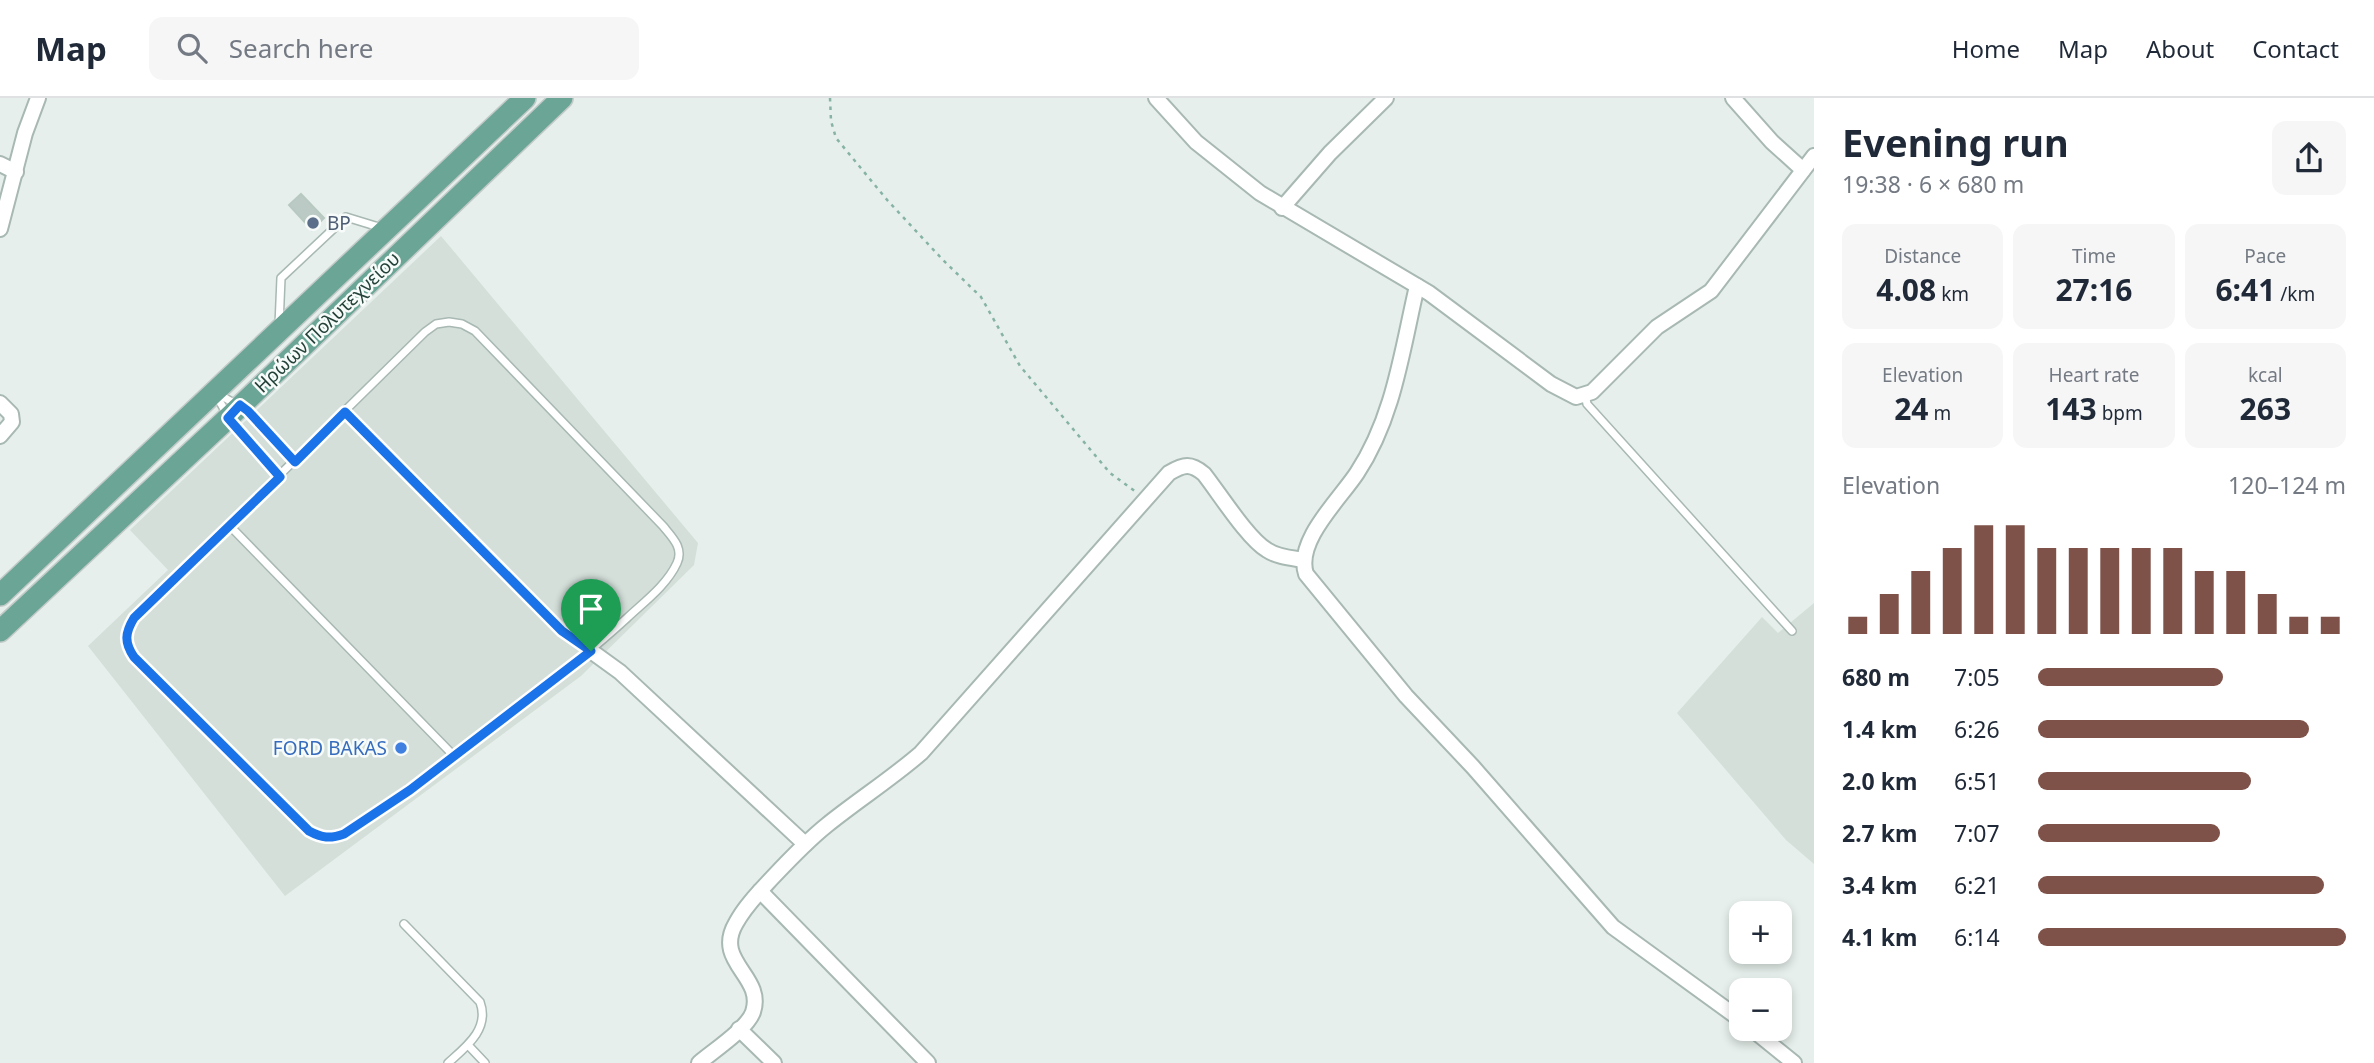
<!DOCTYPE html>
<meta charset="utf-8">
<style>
:root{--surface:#fff;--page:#f6f6f7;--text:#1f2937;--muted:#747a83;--line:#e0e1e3;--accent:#7f5249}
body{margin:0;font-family:"Noto Sans",sans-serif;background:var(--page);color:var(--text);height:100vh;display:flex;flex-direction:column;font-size:26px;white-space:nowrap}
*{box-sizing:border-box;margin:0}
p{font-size:23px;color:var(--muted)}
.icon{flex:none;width:38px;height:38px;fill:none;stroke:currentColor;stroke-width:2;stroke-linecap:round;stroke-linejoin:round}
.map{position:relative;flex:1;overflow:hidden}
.details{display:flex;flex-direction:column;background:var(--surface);width:560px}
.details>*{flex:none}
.fabs{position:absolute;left:1729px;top:803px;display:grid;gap:14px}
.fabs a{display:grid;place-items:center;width:63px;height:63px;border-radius:14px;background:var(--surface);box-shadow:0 4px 10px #0003;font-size:35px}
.pin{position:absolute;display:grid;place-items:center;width:60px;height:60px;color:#fff;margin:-72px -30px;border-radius:50% 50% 50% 0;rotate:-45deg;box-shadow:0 0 7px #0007}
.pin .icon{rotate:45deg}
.round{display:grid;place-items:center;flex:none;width:74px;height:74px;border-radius:14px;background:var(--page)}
.headline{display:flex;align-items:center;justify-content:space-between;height:119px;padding:0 28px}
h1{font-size:38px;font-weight:700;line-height:52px}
.metrics{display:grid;grid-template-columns:repeat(3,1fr);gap:10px;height:119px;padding:7px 28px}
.metrics div{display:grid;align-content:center;border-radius:14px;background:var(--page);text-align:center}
.metrics b{font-size:30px;font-weight:700}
.metrics small{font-size:19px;font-weight:400}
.metrics p{font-size:19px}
.chart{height:196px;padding:14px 28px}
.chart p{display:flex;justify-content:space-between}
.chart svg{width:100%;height:126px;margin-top:7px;stroke:var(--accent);stroke-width:6}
ul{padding:0 28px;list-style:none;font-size:23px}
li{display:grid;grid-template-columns:112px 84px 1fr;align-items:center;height:52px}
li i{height:18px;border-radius:9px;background:var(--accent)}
header{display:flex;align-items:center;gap:42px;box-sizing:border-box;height:98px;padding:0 35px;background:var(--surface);border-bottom:2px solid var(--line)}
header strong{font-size:33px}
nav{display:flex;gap:38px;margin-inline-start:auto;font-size:24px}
.search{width:490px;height:63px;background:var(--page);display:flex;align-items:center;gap:18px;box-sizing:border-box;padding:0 24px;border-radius:14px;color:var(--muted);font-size:26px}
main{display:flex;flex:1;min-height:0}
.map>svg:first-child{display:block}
</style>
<header>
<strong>Map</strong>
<div class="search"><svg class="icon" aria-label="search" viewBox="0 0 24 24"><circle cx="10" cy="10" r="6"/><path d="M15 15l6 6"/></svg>Search here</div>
<nav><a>Home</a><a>Map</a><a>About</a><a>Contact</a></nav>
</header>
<main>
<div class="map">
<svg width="1814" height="965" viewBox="0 0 1814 965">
<rect width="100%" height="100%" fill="#e6efeb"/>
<g fill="#d4dfda">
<path d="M 441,138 L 698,445 L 694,467 L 581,578 L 285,798 L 88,548 L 168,472 L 130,432 Z"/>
<path d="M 1814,505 L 1814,766 L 1786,742 L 1677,615 L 1762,519 L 1778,535 Z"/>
</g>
<path fill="#bbcac4" stroke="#b8c9c2" stroke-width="2" d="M 301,96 L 324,120 L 312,132 L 289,107 Z"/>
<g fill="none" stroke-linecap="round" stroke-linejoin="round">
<g stroke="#a8b8b2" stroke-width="10">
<g id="lane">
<path d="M 449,224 L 462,226 L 475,233 L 663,428 C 672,439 684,450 677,465 C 667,487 644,504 627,520 C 589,555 549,586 508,617 C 454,659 400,698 344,736 C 330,741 322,740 309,733 L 133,559 C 124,544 125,535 134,520 L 425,234 L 436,226 Z"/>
<path d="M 279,227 L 281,180 L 346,119 L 382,130"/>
<path d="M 218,296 L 248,313 L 295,364"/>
<path d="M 1585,296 L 1587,306 L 1792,533"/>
<path d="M 216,297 L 233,327 L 280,379"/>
<path d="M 345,314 L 562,533 L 591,553"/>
<path d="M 230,428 L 454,658"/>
<path d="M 404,826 L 480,904 C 490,931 466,949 448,965"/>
<path d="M 468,947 L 485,965"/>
</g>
</g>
<g stroke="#a8b8b2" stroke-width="18">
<g id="street">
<path d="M 1156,0 L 1196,44 L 1260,95 L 1429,195 L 1551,286 L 1576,299 L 1592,294 L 1657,229 L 1711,193 L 1814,58"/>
<path d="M 1733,0 L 1772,44 L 1803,72"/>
<path d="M 0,66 L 16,74"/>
<path d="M 1282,110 L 1330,55 L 1386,0"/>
<path d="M 0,131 L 25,35 L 38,0"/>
<path d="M 1417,188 C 1402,252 1394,319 1357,375 C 1340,401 1295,443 1306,476 L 1406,598 L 1473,669 L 1613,829 L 1741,922"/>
<path d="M 0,305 L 11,316 L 12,324 L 0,338"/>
<path d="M 591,553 L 620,574 L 805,746"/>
<path d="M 760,793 L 928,965"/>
<path d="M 739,931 L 774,965"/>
<path d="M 1752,931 L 1794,965"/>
<path d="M 699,965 C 713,953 747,931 753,914 C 765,878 713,864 736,825 C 745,808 760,793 773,779 C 790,761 807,743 827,727 C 858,702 891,681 921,655 L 1169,375 C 1184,366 1191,365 1204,376 C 1219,395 1248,441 1267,452 C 1277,459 1292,460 1304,462"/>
</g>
</g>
<g stroke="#c2cac8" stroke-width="24">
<g id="primary">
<path d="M 0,497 L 525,0"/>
<path d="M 0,533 L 228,320 L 562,0"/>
</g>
</g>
<path stroke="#86b3a5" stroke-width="2.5" stroke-dasharray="3.5 5" stroke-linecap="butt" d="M 830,0 L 831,23 L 836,40 L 888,103 L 943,162 L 981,199 L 1020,268 L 1110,375 L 1136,394"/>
<use href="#lane" stroke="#fff" stroke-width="7"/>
<use href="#street" stroke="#fff" stroke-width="14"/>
<use href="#primary" stroke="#6aa596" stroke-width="21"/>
</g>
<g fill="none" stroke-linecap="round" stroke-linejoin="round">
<g stroke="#fff" stroke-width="14">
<path id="route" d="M 240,307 L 248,313 L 295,364 L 345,314 L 562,533 L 591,553 L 410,692 L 344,736 C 330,741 322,740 309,733 L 134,559 C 124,544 125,535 134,520 L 280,379 L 228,320 Z"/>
</g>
<use href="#route" stroke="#1a73e8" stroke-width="9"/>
</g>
<circle fill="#5c6f8a" stroke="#f7fbf9" stroke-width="2.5" cx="313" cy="125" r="7"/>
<circle fill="#3f7fe0" stroke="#f7fbf9" stroke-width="2.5" cx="401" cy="650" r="7"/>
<g text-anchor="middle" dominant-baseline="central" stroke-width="5" stroke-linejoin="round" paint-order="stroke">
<g font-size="19" fill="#4e5e75" stroke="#f7fbf9" text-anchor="start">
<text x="327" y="125">BP</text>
</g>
<g font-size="19" fill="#24423a" stroke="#f7fbf9">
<text transform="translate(327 224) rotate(-44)">Ηρώων Πολυτεχνείου</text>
</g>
<g font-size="19" fill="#366cbe" stroke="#f7fbf9" text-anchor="end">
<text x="387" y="650">FORD BAKAS</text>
</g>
</g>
</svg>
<div class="fabs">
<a>+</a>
<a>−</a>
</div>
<div class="pin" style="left:591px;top:553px;background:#1e9e55"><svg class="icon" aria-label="arrive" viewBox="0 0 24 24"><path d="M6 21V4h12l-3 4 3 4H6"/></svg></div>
</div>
<section class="details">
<div class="headline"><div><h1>Evening run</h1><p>19:38 · 6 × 680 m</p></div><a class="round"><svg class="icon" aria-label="share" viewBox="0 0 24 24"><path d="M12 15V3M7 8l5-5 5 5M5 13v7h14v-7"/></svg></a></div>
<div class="metrics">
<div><p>Distance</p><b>4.08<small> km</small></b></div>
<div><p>Time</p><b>27:16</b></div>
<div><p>Pace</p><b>6:41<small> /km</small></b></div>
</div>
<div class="metrics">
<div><p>Elevation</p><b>24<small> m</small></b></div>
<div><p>Heart rate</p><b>143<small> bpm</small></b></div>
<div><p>kcal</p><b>263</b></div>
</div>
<div class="chart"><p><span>Elevation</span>120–124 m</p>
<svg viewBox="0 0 160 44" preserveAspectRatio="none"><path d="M5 44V38M15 44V30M25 44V22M35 44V14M45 44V6M55 44V6M65 44V14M75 44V14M85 44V14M95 44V14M105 44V14M115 44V22M125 44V22M135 44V30M145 44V38M155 44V38"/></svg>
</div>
<ul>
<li><b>680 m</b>7:05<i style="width:60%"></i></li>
<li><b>1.4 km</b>6:26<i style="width:88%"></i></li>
<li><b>2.0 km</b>6:51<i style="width:69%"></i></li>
<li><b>2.7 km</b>7:07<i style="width:59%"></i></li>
<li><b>3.4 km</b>6:21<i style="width:93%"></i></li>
<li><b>4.1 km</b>6:14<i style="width:100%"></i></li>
</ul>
</section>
</main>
